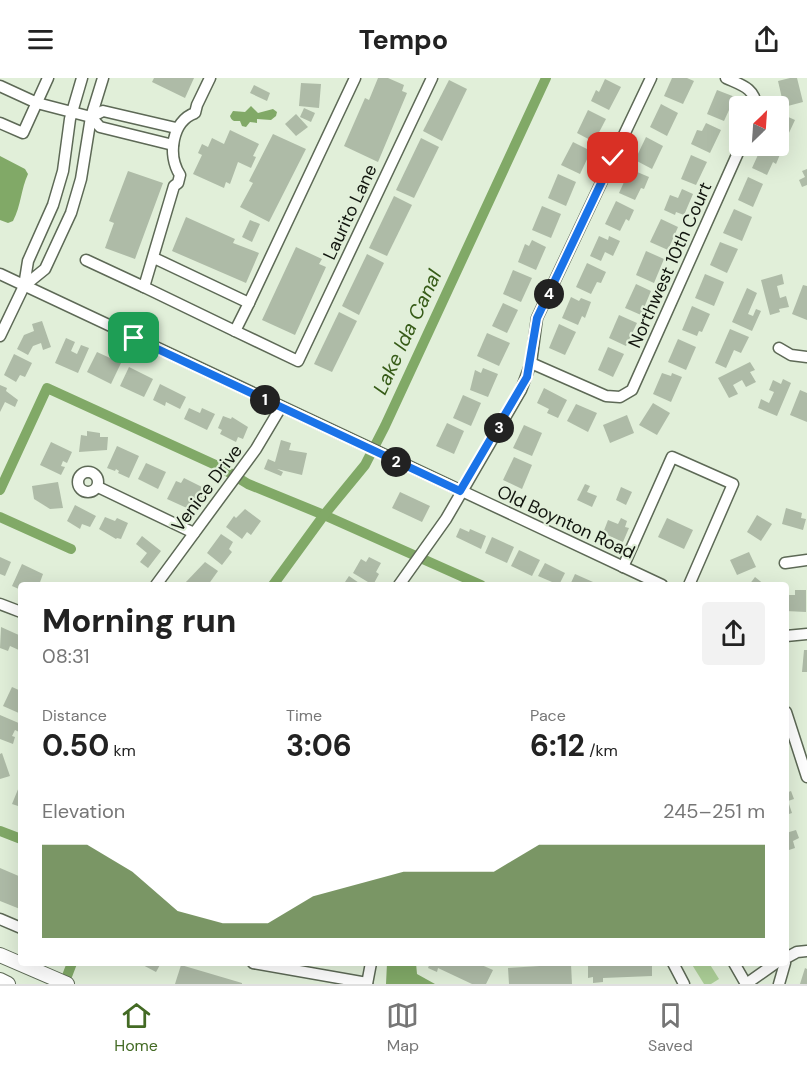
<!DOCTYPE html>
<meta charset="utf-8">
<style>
:root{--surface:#fff;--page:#f2f2f2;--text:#222;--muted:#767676;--line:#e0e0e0;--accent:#436a24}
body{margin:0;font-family:"DM Sans",sans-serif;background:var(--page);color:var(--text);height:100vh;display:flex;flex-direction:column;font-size:22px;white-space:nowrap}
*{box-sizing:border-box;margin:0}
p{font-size:20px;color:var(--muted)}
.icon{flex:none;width:33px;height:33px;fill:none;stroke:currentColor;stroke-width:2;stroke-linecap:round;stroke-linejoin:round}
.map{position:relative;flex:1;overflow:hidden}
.sheet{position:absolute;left:18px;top:504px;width:771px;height:384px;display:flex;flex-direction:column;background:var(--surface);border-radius:6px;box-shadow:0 6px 24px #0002}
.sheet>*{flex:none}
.needle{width:39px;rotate:25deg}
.controls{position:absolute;left:729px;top:18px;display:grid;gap:12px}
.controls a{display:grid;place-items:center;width:60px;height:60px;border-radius:6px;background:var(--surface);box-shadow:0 6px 24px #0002;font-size:30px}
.pin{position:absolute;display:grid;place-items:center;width:51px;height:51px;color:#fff;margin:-26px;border-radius:12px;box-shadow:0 3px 9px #0006}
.km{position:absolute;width:30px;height:30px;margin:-15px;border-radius:50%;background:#222;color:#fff;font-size:16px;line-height:30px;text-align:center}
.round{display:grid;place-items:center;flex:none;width:63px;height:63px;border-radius:6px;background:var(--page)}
.head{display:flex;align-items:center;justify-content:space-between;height:102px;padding:0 24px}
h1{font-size:33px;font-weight:700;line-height:45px}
.stats{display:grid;grid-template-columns:repeat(3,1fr);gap:9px;height:102px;padding:6px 24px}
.stats div{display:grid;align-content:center}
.stats b{font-size:30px;font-weight:700}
.stats small{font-size:16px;font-weight:400}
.stats p{font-size:16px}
.chart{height:168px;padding:12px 24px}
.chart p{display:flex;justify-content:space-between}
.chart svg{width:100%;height:108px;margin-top:6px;fill:var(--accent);opacity:.7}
header{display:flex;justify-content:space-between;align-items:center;height:78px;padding:0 24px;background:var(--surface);font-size:27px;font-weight:700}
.tabs{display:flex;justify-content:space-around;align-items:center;height:84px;border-top:2px solid var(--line);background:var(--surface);font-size:16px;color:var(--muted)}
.tabs a{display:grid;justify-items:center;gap:3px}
.tabs .current{color:var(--accent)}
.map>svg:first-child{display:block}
</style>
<header><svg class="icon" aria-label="menu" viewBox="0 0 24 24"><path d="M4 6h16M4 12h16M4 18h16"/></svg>Tempo<svg class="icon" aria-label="share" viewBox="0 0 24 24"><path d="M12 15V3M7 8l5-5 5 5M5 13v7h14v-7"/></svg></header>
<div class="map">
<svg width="807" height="906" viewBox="0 0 807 906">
<rect width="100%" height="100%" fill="#e1efd9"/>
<path fill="#add098" d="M 691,885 L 709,885 L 719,901 L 711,906 L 704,906 Z"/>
<g fill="#81a967">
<path d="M 251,28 L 258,35 L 273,31 L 277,34 L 276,38 L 271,42 L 257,41 L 257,45 L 250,44 L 246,49 L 242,48 L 240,43 C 235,43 232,44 230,38 L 233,33 L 245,34 Z"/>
<path d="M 0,78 L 25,91 L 28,96 C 21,111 21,128 13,143 L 8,145 L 0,142 Z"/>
<path d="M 387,885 L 416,885 L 417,896 L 435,906 L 386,906 Z"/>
</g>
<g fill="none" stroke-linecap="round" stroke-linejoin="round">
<g stroke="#81a967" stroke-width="10">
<path d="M 0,412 L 47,310 L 220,389 L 248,406 L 324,437 L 481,507"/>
<path d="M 0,439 L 71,471"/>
<path d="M 273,507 L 324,437 L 365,387 L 385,348 L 546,0"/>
<path d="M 0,753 L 21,761"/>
<path d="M 64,906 L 72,885"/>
</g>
</g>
<g fill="#aebba7">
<path d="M 154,0 L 194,0 L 185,20 L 152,4 Z"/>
<path d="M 378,0 L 388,0 L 404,7 L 402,13 L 407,15 L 378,84 L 344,68 L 365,20 L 369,22 Z"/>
<path d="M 672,0 L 687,0 L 694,3 L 683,26 L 664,18 Z"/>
<path d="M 790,0 L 797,0 L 803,24 L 784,29 L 778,3 Z"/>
<path d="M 605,1 L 621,9 L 609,32 L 591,23 L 596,12 L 599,14 Z"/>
<path d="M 449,2 L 467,11 L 442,63 L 423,53 Z"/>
<path d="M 301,5 L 321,6 L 319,30 L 299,28 Z"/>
<path d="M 254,7 L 270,15 L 267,23 L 250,15 Z"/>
<path d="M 717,12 L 735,19 L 724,43 L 707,36 Z"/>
<path d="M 661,26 L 678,35 L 667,58 L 650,49 Z"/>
<path d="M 304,30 L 315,35 L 311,44 L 300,39 Z"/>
<path d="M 588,32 L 606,41 L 594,64 L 577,55 Z"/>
<path d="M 296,36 L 308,49 L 296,58 L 285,46 Z"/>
<path d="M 784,37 L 795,42 L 788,57 L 785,55 L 781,64 L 778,63 L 778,39 L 782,40 Z"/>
<path d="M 706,45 L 721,52 L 710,75 L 691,66 L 697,52 L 702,53 Z"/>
<path d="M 230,52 L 259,66 L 253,78 L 256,79 L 251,90 L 238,84 L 230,106 L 226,104 L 224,110 L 193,96 L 202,77 L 198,75 L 202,66 L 208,69 L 212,60 L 224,66 Z"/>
<path d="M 273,56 L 306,71 L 269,144 L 240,129 L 253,105 L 249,103 Z"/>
<path d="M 646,59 L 663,68 L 652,91 L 635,82 Z"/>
<path d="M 421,60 L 439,69 L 414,120 L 396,112 Z"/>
<path d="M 573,64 L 591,73 L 580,96 L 561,87 Z"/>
<path d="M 762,68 L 781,74 L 776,86 L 773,84 L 767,97 L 752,90 Z"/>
<path d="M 691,77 L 707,84 L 696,107 L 681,101 Z"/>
<path d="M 630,91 L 649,99 L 644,111 L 641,110 L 635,122 L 619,115 Z"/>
<path d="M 807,91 L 807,107 L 802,109 L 799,102 L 805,99 L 802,93 Z"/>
<path d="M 128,93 L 163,105 L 135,181 L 105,170 L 114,145 L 109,143 Z"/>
<path d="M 558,96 L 576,104 L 566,128 L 548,120 Z"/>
<path d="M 748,99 L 763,106 L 753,129 L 738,122 Z"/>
<path d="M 682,111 L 693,116 L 684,137 L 676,134 L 675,137 L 664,132 L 670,117 L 678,120 Z"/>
<path d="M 394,118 L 412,127 L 387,178 L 369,170 Z"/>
<path d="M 616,123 L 634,132 L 629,143 L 626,141 L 620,153 L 605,146 Z"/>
<path d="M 542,128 L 561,136 L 551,160 L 532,152 Z"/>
<path d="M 734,131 L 752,139 L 742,163 L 723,155 Z"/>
<path d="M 186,139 L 235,161 L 233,165 L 259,175 L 246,205 L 172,173 Z"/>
<path d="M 661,141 L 678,149 L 668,172 L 650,164 Z"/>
<path d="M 250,142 L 260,146 L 252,164 L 242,159 Z"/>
<path d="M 599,158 L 608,162 L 609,158 L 620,163 L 613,178 L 605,174 L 601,183 L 590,178 Z"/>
<path d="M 532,162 L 546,169 L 536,192 L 518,184 L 525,166 L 529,168 Z"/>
<path d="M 720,164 L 738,171 L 727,195 L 710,187 Z"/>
<path d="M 296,169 L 322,181 L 319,186 L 326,189 L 295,257 L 262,242 Z"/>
<path d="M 646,173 L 664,181 L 654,205 L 636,197 Z"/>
<path d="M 367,176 L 384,185 L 359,237 L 342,228 Z"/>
<path d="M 587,185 L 606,194 L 601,205 L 597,204 L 591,216 L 576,209 Z"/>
<path d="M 513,192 L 532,200 L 521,224 L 503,216 Z"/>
<path d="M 705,196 L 724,204 L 714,228 L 695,220 Z"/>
<path d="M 782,196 L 784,206 L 777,208 L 780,220 L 786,218 L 789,229 L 779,231 L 780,234 L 770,237 L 761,202 Z"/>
<path d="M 636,206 L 651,213 L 641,237 L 625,230 Z"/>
<path d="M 803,207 L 807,208 L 807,242 L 792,236 Z"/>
<path d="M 747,210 L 757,215 L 748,236 L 753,238 L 756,231 L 761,233 L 752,253 L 732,244 Z"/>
<path d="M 571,219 L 579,223 L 581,220 L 591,224 L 585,240 L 582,238 L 578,247 L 562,240 Z"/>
<path d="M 503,225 L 518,232 L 507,255 L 492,248 Z"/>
<path d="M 692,228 L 710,236 L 702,254 L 699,253 L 697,258 L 682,252 Z"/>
<path d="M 339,234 L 357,243 L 332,294 L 314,286 Z"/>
<path d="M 619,237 L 637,245 L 626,268 L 609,260 Z"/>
<path d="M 42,243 L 51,269 L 43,272 L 41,265 L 33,268 L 28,277 L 17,271 L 24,257 L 34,253 L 32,246 Z"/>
<path d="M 559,246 L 576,254 L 565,277 L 549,270 Z"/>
<path d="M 730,251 L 749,259 L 741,275 L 734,272 L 726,290 L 715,285 Z"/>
<path d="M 487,255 L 510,265 L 499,288 L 477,278 Z"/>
<path d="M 66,260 L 75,264 L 71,273 L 77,276 L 81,267 L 89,270 L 78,295 L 55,285 Z"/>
<path d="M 678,261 L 696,269 L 686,292 L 668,284 Z"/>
<path d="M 608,269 L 624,276 L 613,299 L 598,292 Z"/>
<path d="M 97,274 L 121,285 L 111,306 L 87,294 Z"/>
<path d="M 14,276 L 32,285 L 25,299 L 20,297 L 16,304 L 4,297 Z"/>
<path d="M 750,284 L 755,292 L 750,294 L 756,304 L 746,309 L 742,302 L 733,307 L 738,316 L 729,320 L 718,300 Z"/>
<path d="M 129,289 L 153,301 L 144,319 L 120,308 Z"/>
<path d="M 483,290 L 498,296 L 488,319 L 470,312 L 475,292 L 481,295 Z"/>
<path d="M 662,295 L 671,298 L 672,295 L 682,299 L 671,324 L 653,316 Z"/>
<path d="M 783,301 L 791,305 L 777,338 L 758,330 L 761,321 L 769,325 L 774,314 L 769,312 L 773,302 L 781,306 Z"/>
<path d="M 160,306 L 186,319 L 180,331 L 166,324 L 165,328 L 153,322 Z"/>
<path d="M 0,307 L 7,310 L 6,313 L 18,322 L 15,329 L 5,324 L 0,334 Z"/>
<path d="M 544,310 L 567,322 L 558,340 L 547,335 L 549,331 L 537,325 Z"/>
<path d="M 800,312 L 807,315 L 807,344 L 790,337 Z"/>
<path d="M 463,317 L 481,325 L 471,348 L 453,340 Z"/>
<path d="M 653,325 L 670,335 L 657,357 L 639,347 Z"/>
<path d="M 576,326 L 597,335 L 588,354 L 567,343 Z"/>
<path d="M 189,330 L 200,335 L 202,330 L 215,336 L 207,352 L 184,341 Z"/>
<path d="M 627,337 L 634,355 L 610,365 L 603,347 Z"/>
<path d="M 223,338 L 231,341 L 232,339 L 248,349 L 243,361 L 238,359 L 236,364 L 220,356 L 222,352 L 218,350 Z"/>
<path d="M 447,345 L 464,353 L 454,376 L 436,368 Z"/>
<path d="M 524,347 L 542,355 L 532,378 L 513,370 Z"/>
<path d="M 87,353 L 100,355 L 100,359 L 108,359 L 107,372 L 79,374 L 81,357 L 87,358 Z"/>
<path d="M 281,362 L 291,365 L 289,372 L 307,375 L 302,397 L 277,391 L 283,394 L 281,398 L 264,391 L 268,381 L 275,384 Z"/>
<path d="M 51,364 L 72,374 L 67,385 L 63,383 L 61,388 L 65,389 L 61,397 L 40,387 Z"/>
<path d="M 117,368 L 139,378 L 129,400 L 118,395 L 119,393 L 116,391 L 115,393 L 107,390 Z"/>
<path d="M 514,379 L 532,387 L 522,411 L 503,402 Z"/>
<path d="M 146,385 L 166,394 L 158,411 L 138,401 Z"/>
<path d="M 184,400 L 206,411 L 200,423 L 194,420 L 189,431 L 167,421 L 176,403 L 181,405 Z"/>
<path d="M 58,404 L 63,430 L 50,431 L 34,421 L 32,408 Z"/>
<path d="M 585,406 L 590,408 L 587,414 L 597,418 L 592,429 L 577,422 Z"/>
<path d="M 621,409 L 632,414 L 626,427 L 616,422 Z"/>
<path d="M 400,414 L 430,428 L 422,444 L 392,430 Z"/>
<path d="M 75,427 L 96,438 L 90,449 L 82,446 L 80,451 L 67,443 Z"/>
<path d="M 786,430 L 802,435 L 801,440 L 806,441 L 803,452 L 782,446 Z"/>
<path d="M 245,431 L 261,443 L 251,457 L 247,454 L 242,461 L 226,449 L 234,438 L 236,440 Z"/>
<path d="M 757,437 L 772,446 L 761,463 L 747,454 Z"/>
<path d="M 105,439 L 115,443 L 117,440 L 128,445 L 121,461 L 117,460 L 116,461 L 99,451 Z"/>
<path d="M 621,440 L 627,443 L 625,449 L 629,450 L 623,464 L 603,455 L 608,442 L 618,446 Z"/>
<path d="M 667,440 L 693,452 L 684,471 L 658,459 Z"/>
<path d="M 460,450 L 469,454 L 470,451 L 486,458 L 481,471 L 456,459 Z"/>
<path d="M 221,456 L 233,464 L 229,471 L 232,474 L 222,487 L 207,475 Z"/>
<path d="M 142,458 L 161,473 L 148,490 L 140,484 L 147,475 L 136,466 Z"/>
<path d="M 492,459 L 514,469 L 507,485 L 485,475 Z"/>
<path d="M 519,472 L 540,482 L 532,498 L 511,488 Z"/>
<path d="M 749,474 L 756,489 L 737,497 L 730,482 Z"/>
<path d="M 0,479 L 11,484 L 5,498 L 0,496 Z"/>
<path d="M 369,479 L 381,485 L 376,494 L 379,496 L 373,507 L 353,495 L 361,481 L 366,484 Z"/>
<path d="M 205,484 L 218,493 L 208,507 L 185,505 Z"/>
<path d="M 545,485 L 565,495 L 559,507 L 538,498 Z"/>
<path d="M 22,486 L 43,496 L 39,507 L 21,507 L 21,512 L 12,508 Z"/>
<path d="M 575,496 L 593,504 L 591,507 L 570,507 Z"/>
<path d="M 349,498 L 362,507 L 343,507 Z"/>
<path d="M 755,499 L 765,507 L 749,507 Z"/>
<path d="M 795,512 L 806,512 L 806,534 L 786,533 L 786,517 L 795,517 Z"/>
<path d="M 1,549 L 21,558 L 21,573 L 10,568 L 8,573 L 0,570 Z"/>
<path d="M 804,572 L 807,572 L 807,594 L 802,594 Z"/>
<path d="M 12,609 L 21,613 L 21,636 L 3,628 Z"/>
<path d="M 0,637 L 21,646 L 19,654 L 15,652 L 12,658 L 15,659 L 13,666 L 0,661 Z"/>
<path d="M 2,675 L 10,698 L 0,701 L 0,676 Z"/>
<path d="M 21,704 L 21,729 L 12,726 Z"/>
<path d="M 791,713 L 794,721 L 788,723 L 792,735 L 786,737 L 786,715 Z"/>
<path d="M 796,752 L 799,760 L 793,763 L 795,770 L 786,773 L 786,755 Z"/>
<path d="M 0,790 L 21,799 L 20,831 L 0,823 Z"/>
<path d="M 139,885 L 161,885 L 156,894 Z"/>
<path d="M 430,885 L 477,885 L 493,892 L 486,906 L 472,906 L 438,890 L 437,894 L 428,890 Z"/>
<path d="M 588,885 L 652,885 L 652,898 L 603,900 L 603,904 L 593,905 L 593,899 L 588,900 Z"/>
<path d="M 571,886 L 572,906 L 509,906 L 508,890 Z"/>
<path d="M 181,887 L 242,905 L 242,906 L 175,906 Z"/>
<path d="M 805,890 L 807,891 L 807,906 L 800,906 Z"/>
</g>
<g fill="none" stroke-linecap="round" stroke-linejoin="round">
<g stroke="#5d6956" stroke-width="13">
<g id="minor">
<path d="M 210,0 L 197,27 L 195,35 C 172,43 167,77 180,97 L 178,105 L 174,108 L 144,209 L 235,253"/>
<path d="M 726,0 C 741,7 755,10 756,28"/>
<path d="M 0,8 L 37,25 L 91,39 L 100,49 L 173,67"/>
<path d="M 91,39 L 103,33 L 176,50"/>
<path d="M 0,45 L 23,55 L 48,0"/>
<path d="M 154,180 L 249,225 L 235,253 L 298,283 L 432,0"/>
<path d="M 86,182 L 144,209"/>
<path d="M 0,196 L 662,507"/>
<path d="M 24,208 L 45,191 L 71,135 L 81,101 L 91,39 L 103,0"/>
<path d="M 249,225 L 355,0"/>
<path d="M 0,258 L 24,208 L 28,183 L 53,127 L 63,93 L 70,41 L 82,0"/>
<path d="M 779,270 L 791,277 L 807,279"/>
<path d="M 531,285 L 606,318 L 620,319 L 632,312 L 741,68"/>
<circle cx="88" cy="404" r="10"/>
<path d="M 98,409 L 194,455"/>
<path d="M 785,485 L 807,482"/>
<path d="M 623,489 L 672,379 L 733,406 L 689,507"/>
<path d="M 156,507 L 256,371 L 281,329"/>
<path d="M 399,507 L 446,441 L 521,312 L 531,285 L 537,240 L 651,0"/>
<path d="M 0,526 L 21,534"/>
<path d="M 786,558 L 807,556"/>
<path d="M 786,634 L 807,699"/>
<path d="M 0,841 L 21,850"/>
<path d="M 786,880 L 797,874 L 807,873"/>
<path d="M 253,885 L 367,905"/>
<path d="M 673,885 L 684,906"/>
<path d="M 734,885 L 746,906"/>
<path d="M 367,906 L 371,885"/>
<path d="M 746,906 L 776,885"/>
<path d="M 779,906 L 785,885"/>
</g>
</g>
<g stroke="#5d6956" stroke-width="16">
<g id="major">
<path d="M 0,877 L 67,906"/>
<path d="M 0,902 L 8,906"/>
</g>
</g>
<use href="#minor" stroke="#fff" stroke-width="10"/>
<use href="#major" stroke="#fff" stroke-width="14"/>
</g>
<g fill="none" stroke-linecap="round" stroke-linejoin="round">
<g stroke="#fff" stroke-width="12">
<path id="route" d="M 134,260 L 460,413 L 527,299 L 537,240 L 613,80"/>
</g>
<use href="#route" stroke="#1a73e8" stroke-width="8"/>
</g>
<g text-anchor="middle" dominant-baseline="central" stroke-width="4.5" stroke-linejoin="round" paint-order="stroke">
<g font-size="18" fill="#11150e" stroke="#e1efd9">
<text transform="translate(350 134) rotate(-65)">Laurito Lane</text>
<text transform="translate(670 187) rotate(-66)">Northwest 10th Court</text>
<text transform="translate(207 410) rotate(-53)">Venice Drive</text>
<text transform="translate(566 444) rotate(25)">Old Boynton Road</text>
</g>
<g font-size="20" font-style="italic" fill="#365b17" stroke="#e1efd9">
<text transform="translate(407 254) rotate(-65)">Lake Ida Canal</text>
</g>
</g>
</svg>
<div class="controls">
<a><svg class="needle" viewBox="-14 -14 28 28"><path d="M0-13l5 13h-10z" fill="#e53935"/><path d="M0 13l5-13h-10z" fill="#767676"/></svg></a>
</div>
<div class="pin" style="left:134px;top:260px;background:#1e9e55"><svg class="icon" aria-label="arrive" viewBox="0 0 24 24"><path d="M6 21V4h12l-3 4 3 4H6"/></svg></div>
<div class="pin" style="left:613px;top:80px;background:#d93025"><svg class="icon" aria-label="check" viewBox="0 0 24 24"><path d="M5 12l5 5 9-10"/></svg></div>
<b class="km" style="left:265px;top:322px">1</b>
<b class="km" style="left:396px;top:384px">2</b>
<b class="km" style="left:499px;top:350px">3</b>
<b class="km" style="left:549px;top:216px">4</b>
<section class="sheet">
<div class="head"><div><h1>Morning run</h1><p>08:31</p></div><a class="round"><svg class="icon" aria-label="share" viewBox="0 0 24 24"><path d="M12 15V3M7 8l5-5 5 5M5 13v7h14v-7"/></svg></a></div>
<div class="stats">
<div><p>Distance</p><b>0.50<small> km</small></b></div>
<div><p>Time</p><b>3:06</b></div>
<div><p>Pace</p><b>6:12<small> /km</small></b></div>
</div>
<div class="chart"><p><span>Elevation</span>245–251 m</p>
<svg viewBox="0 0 160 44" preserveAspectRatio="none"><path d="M0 44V6L10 6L20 17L30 33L40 38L50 38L60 27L70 22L80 17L90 17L100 17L110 6L120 6L130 6L140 6L150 6L160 6V44z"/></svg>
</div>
</section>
</div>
<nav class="tabs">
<a class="current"><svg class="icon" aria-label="home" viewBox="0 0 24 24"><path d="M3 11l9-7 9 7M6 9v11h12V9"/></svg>Home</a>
<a><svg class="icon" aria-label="map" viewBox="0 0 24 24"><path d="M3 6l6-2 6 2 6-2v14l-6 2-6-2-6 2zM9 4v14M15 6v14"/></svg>Map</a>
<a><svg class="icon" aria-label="saved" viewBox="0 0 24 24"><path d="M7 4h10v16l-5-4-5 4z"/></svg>Saved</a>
</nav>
